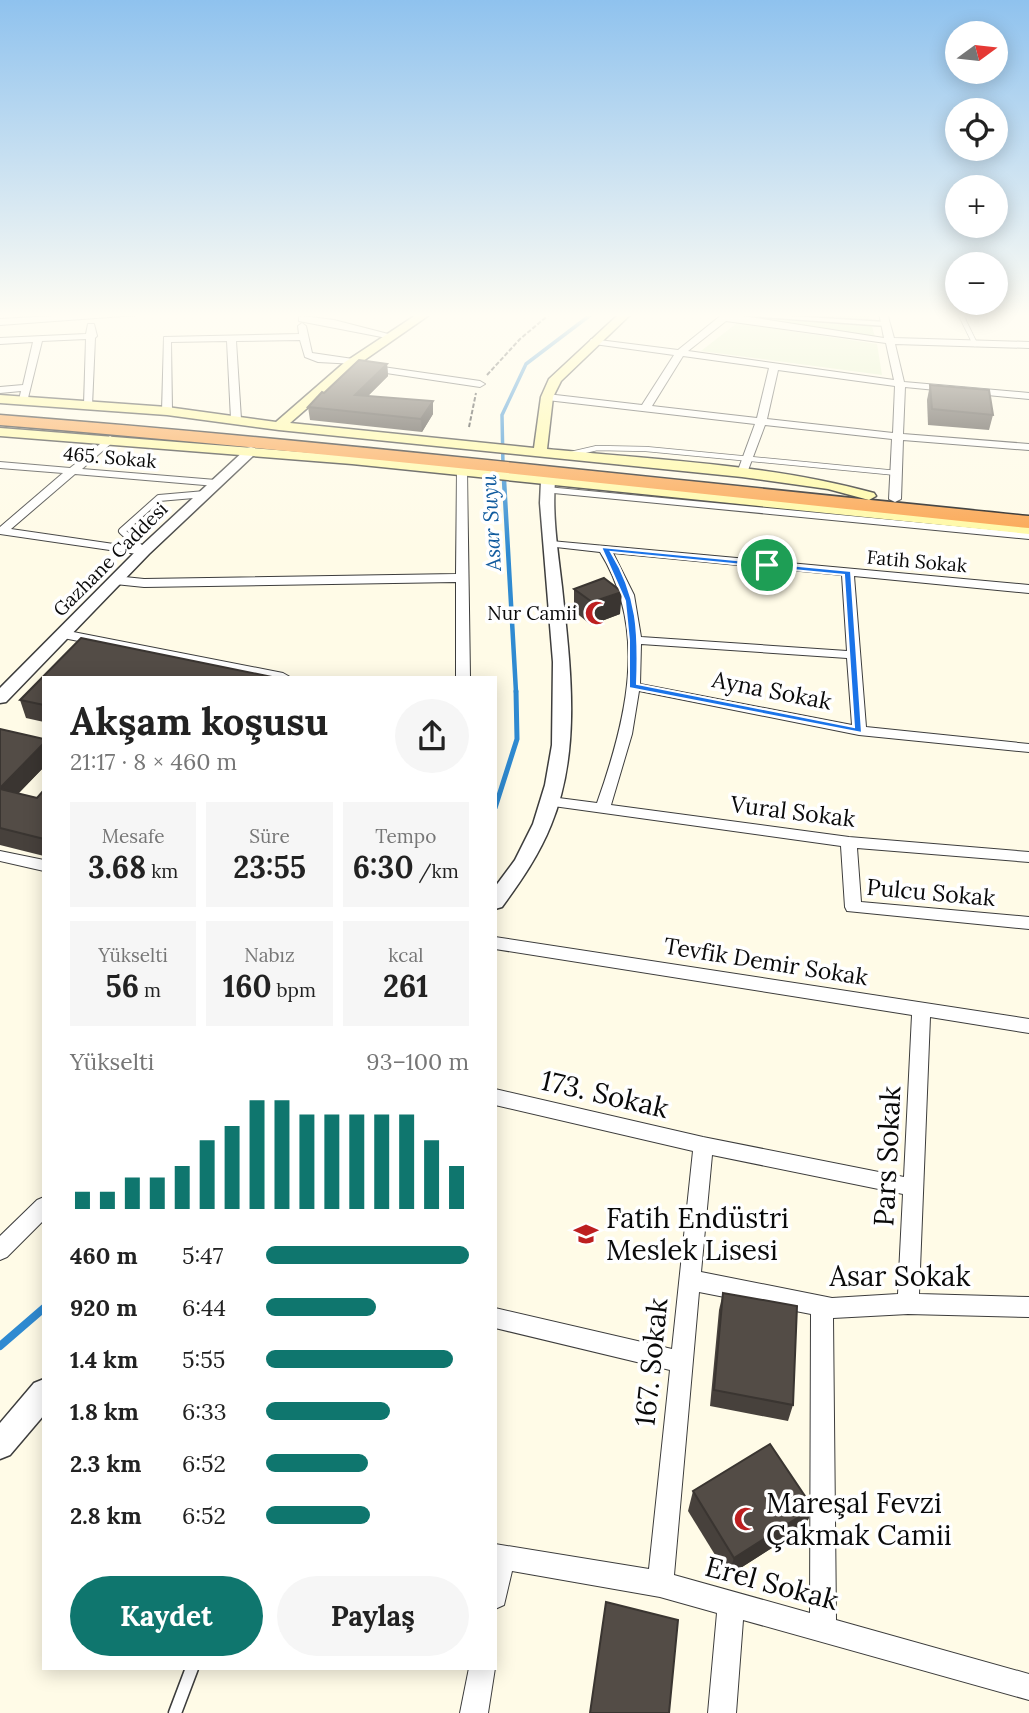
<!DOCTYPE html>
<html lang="tr">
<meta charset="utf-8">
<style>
:root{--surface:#fff;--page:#f6f6f6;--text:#222;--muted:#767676;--accent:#0f766e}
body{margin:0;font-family:Lora,serif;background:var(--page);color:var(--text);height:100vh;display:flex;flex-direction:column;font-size:26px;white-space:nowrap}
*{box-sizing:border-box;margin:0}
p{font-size:23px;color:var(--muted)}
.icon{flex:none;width:38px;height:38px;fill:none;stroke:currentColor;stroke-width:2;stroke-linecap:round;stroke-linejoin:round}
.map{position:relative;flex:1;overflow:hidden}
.panel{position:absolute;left:42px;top:676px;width:455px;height:994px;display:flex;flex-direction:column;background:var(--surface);border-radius:0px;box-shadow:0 4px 18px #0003}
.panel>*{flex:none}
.needle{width:46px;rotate:75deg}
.fabs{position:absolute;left:945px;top:21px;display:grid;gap:14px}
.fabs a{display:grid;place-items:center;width:63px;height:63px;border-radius:50%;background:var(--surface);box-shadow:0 4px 18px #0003;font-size:35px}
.pin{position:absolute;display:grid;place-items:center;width:60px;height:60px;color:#fff;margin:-30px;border:4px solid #fff;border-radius:50%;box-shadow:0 2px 7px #0007}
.round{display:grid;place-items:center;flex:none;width:74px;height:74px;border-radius:37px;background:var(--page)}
.summary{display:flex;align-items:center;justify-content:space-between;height:119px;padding:0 28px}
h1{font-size:38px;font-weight:800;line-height:52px}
.figures{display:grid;grid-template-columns:repeat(3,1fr);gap:10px;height:119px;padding:7px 28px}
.figures div{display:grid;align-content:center;border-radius:0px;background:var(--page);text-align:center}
.figures b{font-size:30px;font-weight:800}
.figures small{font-size:19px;font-weight:400}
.figures p{font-size:19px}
.chart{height:196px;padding:14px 28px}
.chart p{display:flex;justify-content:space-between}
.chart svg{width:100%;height:126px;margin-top:7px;stroke:var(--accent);stroke-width:6}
.primary-button{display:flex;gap:14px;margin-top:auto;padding:14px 28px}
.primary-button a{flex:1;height:80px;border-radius:42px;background:var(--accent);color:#fff;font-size:28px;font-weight:800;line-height:80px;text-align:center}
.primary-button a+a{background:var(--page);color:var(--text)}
ul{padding:0 28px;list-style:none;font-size:23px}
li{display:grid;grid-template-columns:112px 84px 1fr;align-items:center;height:52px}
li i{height:18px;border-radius:9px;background:var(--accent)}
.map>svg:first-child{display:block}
</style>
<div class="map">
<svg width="1029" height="1713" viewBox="0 0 1029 1713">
<rect width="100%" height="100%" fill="#fffbe7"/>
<path fill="#cceab1" d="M 739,313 L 868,313 L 875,337 L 736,317 Z"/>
<path fill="#dff0c3" d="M 737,323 L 877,344 L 882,375 L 701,351 Z"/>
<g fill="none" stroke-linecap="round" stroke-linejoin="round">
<g stroke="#2f8ad1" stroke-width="3.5">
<path d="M 503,466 L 502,415 L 526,364 L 593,313"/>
<path d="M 504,476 L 504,482"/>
</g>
<path stroke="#2f8ad1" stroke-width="4.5" d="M 504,480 L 516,692"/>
<path stroke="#2f8ad1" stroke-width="5" d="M 495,808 L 517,739 L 516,691"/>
<path stroke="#2f8ad1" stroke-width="8" d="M 0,1346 L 44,1308"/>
<g stroke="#3d3d3d" stroke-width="6">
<g id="service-far2">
<path d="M 960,313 L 975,344"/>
<path d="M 571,454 L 597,448 L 646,449 L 897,473"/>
</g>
</g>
<g stroke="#3d3d3d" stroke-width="8">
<path id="service-far1" d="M 144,551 L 122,531 L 159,498 L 205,494"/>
</g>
<g stroke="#3d3d3d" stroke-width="15">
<path id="service" d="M 175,1713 L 192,1668"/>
</g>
<g stroke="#3d3d3d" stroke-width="3">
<path id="pedestrian" d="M 759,314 L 886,322 L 889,324 L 886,326 L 761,317 L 759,316 Z"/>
</g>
<g stroke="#3d3d3d" stroke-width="2">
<g id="minor">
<path d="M 106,313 L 164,313 L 0,325 L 0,319 Z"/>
<path d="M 724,313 L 884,338 L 879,313 L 887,313 L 894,338 L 1029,342 L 1029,348 L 895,344 L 904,382 L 1029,393 L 1029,399 L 905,387 L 903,434 L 1029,444 L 1029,450 L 903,440 L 901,499 L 895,502 L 889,499 L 892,439 L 765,425 L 747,473 L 742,476 L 737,473 L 755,424 L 547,400 L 542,397 L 547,394 L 642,405 L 674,355 L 594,344 L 590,341 L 591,339 L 678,350 ZM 726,321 L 886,343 L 894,380 L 688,351 ZM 683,356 L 769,368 L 757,418 L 652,406 ZM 778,370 L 895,386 L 893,433 L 767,419 Z"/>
<path d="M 302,316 L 334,320 L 396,336 L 392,339 L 299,321 L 299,317 Z"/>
<path d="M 302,323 L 306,326 L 312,353 L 353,359 L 356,360 L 356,364 L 318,362 L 305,357 L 300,340 L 236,341 L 241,419 L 236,422 L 231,419 L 227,341 L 171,342 L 172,411 L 167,414 L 162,411 L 164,337 L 299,334 L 298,326 Z"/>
<path d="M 88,324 L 94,324 L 97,336 L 95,338 L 92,406 L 84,404 L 86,339 L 42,341 L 27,402 L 19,400 L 21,391 L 0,393 L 0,387 L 23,385 L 33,342 L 0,344 L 0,338 L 86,334 Z"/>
<path d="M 369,365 L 480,381 L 485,384 L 480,387 L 366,370 L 364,368 Z"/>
<path d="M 110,436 L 115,439 L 114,441 L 82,469 L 216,480 L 221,483 L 216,486 L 75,474 L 11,529 L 148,549 L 150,551 L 144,555 L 0,534 L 0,527 L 63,473 L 0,468 L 0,462 L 70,468 Z"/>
<path d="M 462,468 L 467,471 L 470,677 L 456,677 L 456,582 L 144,587 L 115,584 L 109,580 L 115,576 L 144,579 L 456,574 L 457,471 Z"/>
<path d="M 547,487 L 1029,533 L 1029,539 L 543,492 L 542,490 Z"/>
<path d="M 551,541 L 1029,585 L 1029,593 L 854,576 L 866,727 L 1029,744 L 1029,752 L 859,735 L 639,691 L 632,734 L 611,805 L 849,837 L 1029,852 L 1029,862 L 857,848 L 861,902 L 1029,917 L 1029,929 L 847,911 L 845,907 L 841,846 L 546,805 L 543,802 L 551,797 L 597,803 C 626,721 649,631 600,552 L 547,546 L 545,544 ZM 613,553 L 842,575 L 847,651 L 641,637 L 634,595 ZM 641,644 L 847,658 L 852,725 L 640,684 Z"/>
<path d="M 63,630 L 283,673 L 290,677 L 264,677 L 58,637 L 57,634 Z"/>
<path d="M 0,851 L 44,860 L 44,871 L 0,861 Z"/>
<path d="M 495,937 L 1029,1019 L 1029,1033 L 930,1017 L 919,1294 L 1029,1297 L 1029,1317 L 908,1314 L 833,1318 L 836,1620 L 1029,1674 L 1029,1700 L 743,1620 L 736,1713 L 708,1713 L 717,1613 L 660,1597 L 512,1571 L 504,1605 L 495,1609 L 495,1544 L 649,1569 L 670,1370 L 495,1328 L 495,1308 L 672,1349 L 693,1151 L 495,1105 L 495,1089 L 703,1137 L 904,1177 L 912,1015 L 495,949 ZM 712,1155 L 903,1194 L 898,1294 L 832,1298 L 701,1272 ZM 699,1292 L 811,1314 L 810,1613 L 674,1575 Z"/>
<path d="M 44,1197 L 44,1220 L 7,1257 L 0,1260 L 0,1236 L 37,1200 Z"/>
<path d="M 469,1668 L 495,1668 L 488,1713 L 460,1713 Z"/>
</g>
</g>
<g stroke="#3d3d3d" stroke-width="3">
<g id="tertiary">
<path d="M 251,447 L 255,448 L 255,454 L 149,554 L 6,702 L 0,703 L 0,688 L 139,548 L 247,448 Z"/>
<path d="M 548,477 L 555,481 C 552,516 558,552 562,587 C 570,665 582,750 551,825 C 539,855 521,881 502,907 L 495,909 L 495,887 L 515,860 L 533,824 L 545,785 L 552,745 L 553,662 L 540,503 L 541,481 Z"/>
<path d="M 44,1379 L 44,1415 L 10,1455 L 0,1459 L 0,1423 L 34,1383 Z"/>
</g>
</g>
<g stroke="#2c2c2c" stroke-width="3">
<g id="secondary">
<path d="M 419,313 L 432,313 L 353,368 L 290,423 L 534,448 L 541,397 L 549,379 L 620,313 L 632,313 L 561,381 L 553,397 L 547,449 C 656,460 769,464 874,493 L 876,496 L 869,500 L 828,489 L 742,477 L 279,430 L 167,415 L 0,403 L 0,395 L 167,407 L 276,422 L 345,362 Z"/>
<path d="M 0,428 L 352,456 L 744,497 L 796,497 L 801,498 L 803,502 L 1029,524 L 1029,534 L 352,464 L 0,436 Z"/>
</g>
</g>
<g stroke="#1b1b1b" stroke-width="3">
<path id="motorway" d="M 0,415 C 344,442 686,482 1029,516 L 1029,528 C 686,493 344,453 0,425 Z"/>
</g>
<g stroke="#2c2c2c" stroke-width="2" stroke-dasharray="4.5 2" stroke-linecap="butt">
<path d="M 487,375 L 520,339 L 551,313"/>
<path d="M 469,427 L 476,393"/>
</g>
<use href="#service-far2" stroke="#fff" stroke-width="4.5"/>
<use href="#service-far1" stroke="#fff" stroke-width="6"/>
<use href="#service" stroke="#fff" stroke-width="12"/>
<use href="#pedestrian" fill="#fff" fill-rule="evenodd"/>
<use href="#minor" fill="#fff" fill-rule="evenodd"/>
<use href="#tertiary" fill="#fff" fill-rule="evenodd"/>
<use href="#secondary" fill="#fff9a2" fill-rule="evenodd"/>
<use href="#motorway" fill="#faa24b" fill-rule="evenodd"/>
</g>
<g fill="#47413c">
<path d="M 387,364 L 388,376 L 368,396 L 433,401 L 433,414 L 422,432 L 310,420 L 308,407 L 324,393 Z"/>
<path d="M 930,385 L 993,415 L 989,430 L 928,425 L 927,400 Z"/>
<path d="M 574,589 L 620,614 L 591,625 L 574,611 Z"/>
<path d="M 44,677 L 44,722 L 26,718 L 20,700 Z"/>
<path d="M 0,729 L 44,739 L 44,767 L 18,794 L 37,798 L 44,790 L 44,856 L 0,845 Z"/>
<path d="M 723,1293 L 793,1405 L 788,1421 L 710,1406 L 719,1310 Z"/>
<path d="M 693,1491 L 813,1508 L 805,1527 L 728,1576 L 688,1511 Z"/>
</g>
<g fill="#3a3531">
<path d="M 387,364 L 388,376 L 356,408 L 355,395 Z"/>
<path d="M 433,401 L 433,414 L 422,432 L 421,419 Z"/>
<path d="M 622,592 L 620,614 L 591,625 L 592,602 Z"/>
<path d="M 44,743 L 44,767 L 5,807 L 0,793 L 0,788 Z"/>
<path d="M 813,1508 L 805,1527 L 728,1576 L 734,1558 Z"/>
</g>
<g fill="#534c46" stroke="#3a3531" stroke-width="2">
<path d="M 359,360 L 387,364 L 355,395 L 433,401 L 421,419 L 308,407 L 322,392 L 324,393 Z"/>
<path d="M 930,385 L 989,390 L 993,415 L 932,409 Z"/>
<path d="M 604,578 L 622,592 L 592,602 L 574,589 Z"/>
<path d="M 81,638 L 272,677 L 44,677 L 44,705 L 20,700 Z"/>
<path d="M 0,729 L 44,739 L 44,743 L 0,788 Z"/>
<path d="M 0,789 L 37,798 L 44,790 L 44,839 L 0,828 Z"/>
<path d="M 723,1293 L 797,1306 L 793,1405 L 714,1390 Z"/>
<path d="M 770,1444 L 813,1508 L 734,1558 L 693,1491 Z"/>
<path d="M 606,1602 L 678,1620 L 669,1713 L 590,1713 Z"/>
</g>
<linearGradient id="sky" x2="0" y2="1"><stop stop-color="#8fc2ee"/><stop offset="0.57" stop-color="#fffdf4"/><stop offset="1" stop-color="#fffdf4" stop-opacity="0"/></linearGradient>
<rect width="1029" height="553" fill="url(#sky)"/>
<path fill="#1a73e8" stroke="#fff" stroke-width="2" fill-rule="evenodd" d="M 601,547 L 851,571 L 862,733 L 629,688 L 629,640 L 625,601 ZM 611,552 L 844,575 L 854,727 L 637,684 C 639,633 638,596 611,552 Z"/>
<defs>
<g id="mosque-bare" transform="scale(1.89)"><path d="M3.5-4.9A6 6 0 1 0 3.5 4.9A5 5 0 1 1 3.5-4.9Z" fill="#bd1f20" stroke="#fff" stroke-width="2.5" paint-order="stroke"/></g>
<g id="school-bare" transform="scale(1.89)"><path d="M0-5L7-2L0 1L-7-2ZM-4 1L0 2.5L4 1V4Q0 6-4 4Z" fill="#bd1f20" stroke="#fff" stroke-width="2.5" paint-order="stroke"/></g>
</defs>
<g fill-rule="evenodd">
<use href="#mosque-bare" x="597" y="613"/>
<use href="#school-bare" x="586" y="1234"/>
<use href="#mosque-bare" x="746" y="1519"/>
</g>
<g text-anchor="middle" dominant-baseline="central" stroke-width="7" stroke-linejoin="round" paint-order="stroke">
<g font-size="19" fill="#0a0a0a" stroke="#fff">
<text transform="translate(110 457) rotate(5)">465. Sokak</text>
<text transform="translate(110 559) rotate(-45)">Gazhane Caddesi</text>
<text transform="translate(917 561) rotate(5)">Fatih Sokak</text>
</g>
<g font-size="19" fill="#0a0a0a" stroke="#fff" text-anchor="end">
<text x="577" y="613">Nur Camii</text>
</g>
<g font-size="21" font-style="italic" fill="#115b9e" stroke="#fff">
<text transform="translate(491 523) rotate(-93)">Asar Suyu</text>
</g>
<g font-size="23" fill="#0a0a0a" stroke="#fff">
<text transform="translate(772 690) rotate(11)">Ayna Sokak</text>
<text transform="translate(793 811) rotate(7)">Vural Sokak</text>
<text transform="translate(931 892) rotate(5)">Pulcu Sokak</text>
<text transform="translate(766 961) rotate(9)">Tevfik Demir Sokak</text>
</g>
<g font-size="28" fill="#0a0a0a" stroke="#fff">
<text transform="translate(605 1094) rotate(13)">173. Sokak</text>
<text transform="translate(887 1156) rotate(-87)">Pars Sokak</text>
<text x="900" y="1276">Asar Sokak</text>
<text transform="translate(651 1362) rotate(-84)">167. Sokak</text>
<text transform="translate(772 1583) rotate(15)">Erel Sokak</text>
</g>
<g font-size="28" fill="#0a0a0a" stroke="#fff" text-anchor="start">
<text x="606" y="1218">Fatih Endüstri<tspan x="606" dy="32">Meslek Lisesi</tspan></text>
<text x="766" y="1503">Mareşal Fevzi<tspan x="766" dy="32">Çakmak Camii</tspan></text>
</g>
</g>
</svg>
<div class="fabs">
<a><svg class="needle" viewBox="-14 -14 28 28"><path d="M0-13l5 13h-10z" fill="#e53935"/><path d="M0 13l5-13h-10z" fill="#767676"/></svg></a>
<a><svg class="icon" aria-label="locate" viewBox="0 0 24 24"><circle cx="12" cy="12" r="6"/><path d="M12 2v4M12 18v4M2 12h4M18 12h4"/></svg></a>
<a>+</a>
<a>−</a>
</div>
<div class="pin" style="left:767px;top:565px;background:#1e9e55"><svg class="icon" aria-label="arrive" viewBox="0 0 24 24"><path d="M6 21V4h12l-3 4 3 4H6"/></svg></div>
<section class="panel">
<div class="summary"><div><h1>Akşam koşusu</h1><p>21:17 · 8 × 460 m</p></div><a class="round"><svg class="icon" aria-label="share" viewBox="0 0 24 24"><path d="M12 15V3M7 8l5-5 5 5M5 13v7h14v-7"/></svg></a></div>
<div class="figures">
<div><p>Mesafe</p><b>3.68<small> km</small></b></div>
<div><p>Süre</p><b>23:55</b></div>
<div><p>Tempo</p><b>6:30<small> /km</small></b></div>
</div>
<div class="figures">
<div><p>Yükselti</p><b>56<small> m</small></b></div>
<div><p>Nabız</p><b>160<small> bpm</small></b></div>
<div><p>kcal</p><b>261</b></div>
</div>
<div class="chart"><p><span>Yükselti</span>93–100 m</p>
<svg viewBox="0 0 160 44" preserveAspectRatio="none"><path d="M5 44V38M15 44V38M25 44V33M35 44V33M45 44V29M55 44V20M65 44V15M75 44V6M85 44V6M95 44V11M105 44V11M115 44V11M125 44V11M135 44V11M145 44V20M155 44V29"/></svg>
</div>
<ul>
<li><b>460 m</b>5:47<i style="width:100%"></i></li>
<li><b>920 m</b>6:44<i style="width:54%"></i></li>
<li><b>1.4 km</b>5:55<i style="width:92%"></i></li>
<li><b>1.8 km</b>6:33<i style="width:61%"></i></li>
<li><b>2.3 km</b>6:52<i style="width:50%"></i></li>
<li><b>2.8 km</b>6:52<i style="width:51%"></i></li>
</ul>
<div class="primary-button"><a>Kaydet</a><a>Paylaş</a></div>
</section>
</div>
